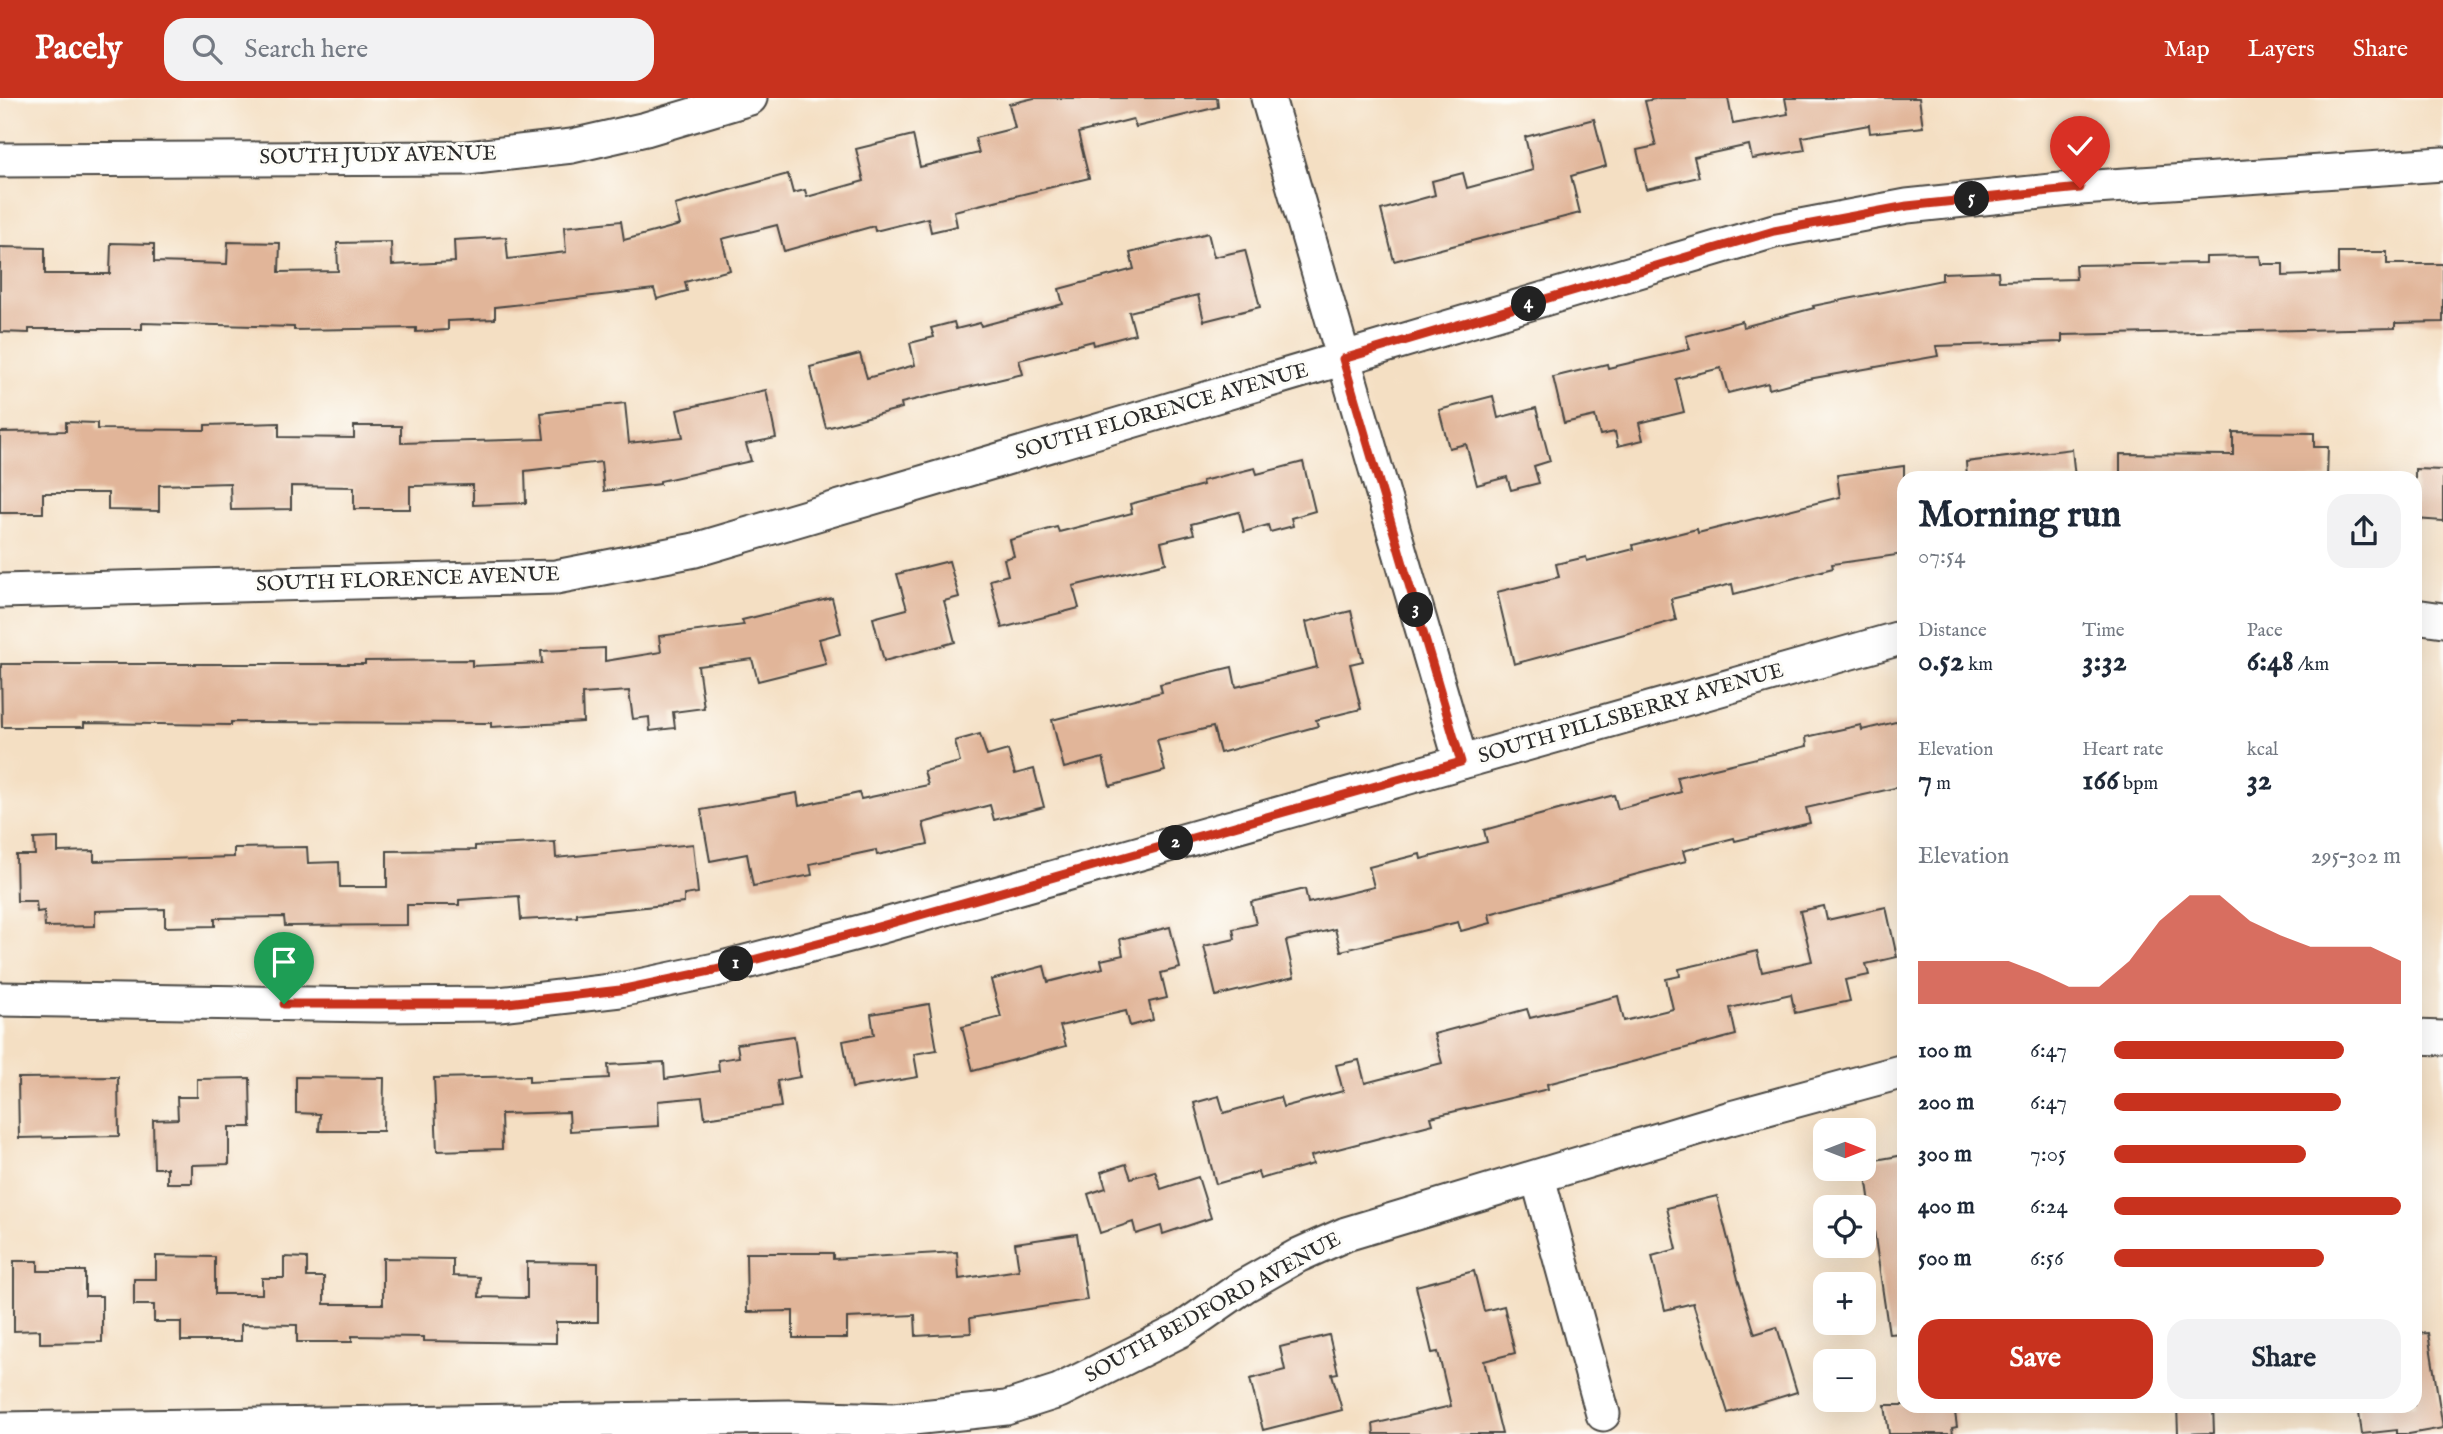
<!DOCTYPE html>
<meta charset="utf-8">
<style>
:root{--surface:#fff;--page:#f2f2f3;--text:#1f2937;--muted:#747a83;--accent:#c8321e}
body{margin:0;font-family:"IM FELL English",serif;background:var(--page);color:var(--text);height:100vh;display:flex;flex-direction:column;font-size:26px;white-space:nowrap}
*{box-sizing:border-box;margin:0}
p{font-size:23px;color:var(--muted)}
.icon{flex:none;width:38px;height:38px;fill:none;stroke:currentColor;stroke-width:2;stroke-linecap:round;stroke-linejoin:round}
.map{position:relative;flex:1;overflow:hidden}
.sheet{position:absolute;left:1897px;top:373px;width:525px;height:942px;display:flex;flex-direction:column;background:var(--surface);border-radius:21px;box-shadow:0 7px 28px #0002}
.sheet>*{flex:none}
.needle{width:46px;rotate:90deg}
.buttons{position:absolute;left:1813px;top:1020px;display:grid;gap:14px}
.buttons a{display:grid;place-items:center;width:63px;height:63px;border-radius:14px;background:var(--surface);box-shadow:0 7px 28px #0002;font-size:35px}
.pin{position:absolute;display:grid;place-items:center;width:60px;height:60px;color:#fff;margin:-72px -30px;border-radius:50% 50% 50% 0;rotate:-45deg;box-shadow:0 0 7px #0007}
.pin .icon{rotate:45deg}
.km{position:absolute;width:35px;height:35px;margin:-18px;border-radius:50%;background:#222;color:#fff;font-size:19px;line-height:35px;text-align:center}
.round{display:grid;place-items:center;flex:none;width:74px;height:74px;border-radius:21px;background:var(--page)}
.head{display:flex;align-items:center;justify-content:space-between;height:119px;padding:0 21px}
h1{font-size:38px;font-weight:700;line-height:52px}
.metrics{display:grid;grid-template-columns:repeat(3,1fr);gap:10px;height:119px;padding:7px 21px}
.metrics div{display:grid;align-content:center}
.metrics b{font-size:30px;font-weight:700}
.metrics small{font-size:19px;font-weight:400}
.metrics p{font-size:19px}
.chart{height:196px;padding:14px 21px}
.chart p{display:flex;justify-content:space-between}
.chart svg{width:100%;height:126px;margin-top:7px;fill:var(--accent);opacity:.7}
.button{display:flex;gap:14px;margin-top:auto;padding:14px 21px}
.button a{flex:1;height:80px;border-radius:21px;background:var(--accent);color:#fff;font-size:28px;font-weight:700;line-height:80px;text-align:center}
.button a+a{background:var(--page);color:var(--text)}
ul{padding:0 21px;list-style:none;font-size:23px}
li{display:grid;grid-template-columns:112px 84px 1fr;align-items:center;height:52px}
li i{height:18px;border-radius:9px;background:var(--accent)}
header{display:flex;align-items:center;gap:42px;box-sizing:border-box;height:98px;padding:0 35px;background:var(--accent);color:#fff}
header strong{font-size:33px}
nav{display:flex;gap:38px;margin-inline-start:auto;font-size:24px}
.search{width:490px;height:63px;background:var(--page);display:flex;align-items:center;gap:18px;box-sizing:border-box;padding:0 24px;border-radius:21px;color:var(--muted);font-size:26px}
.map>svg:first-child{display:block}
</style>
<header>
<strong>Pacely</strong>
<div class="search"><svg class="icon" aria-label="search" viewBox="0 0 24 24"><circle cx="10" cy="10" r="6"/><path d="M15 15l6 6"/></svg>Search here</div>
<nav><a>Map</a><a>Layers</a><a>Share</a></nav>
</header>
<div class="map">
<svg width="2443" height="1336" viewBox="0 0 2443 1336">
<rect width="100%" height="100%" fill="#fdfcf7"/>
<filter id="ink" filterUnits="userSpaceOnUse"><feTurbulence type="fractalNoise" baseFrequency=".0143" numOctaves="2"/><feDisplacementMap in="SourceGraphic" scale="14" xChannelSelector="R" yChannelSelector="G"/><feConvolveMatrix kernelMatrix="1 2 1 2 8 2 1 2 1" color-interpolation-filters="sRGB"/></filter>
<filter id="wash" filterUnits="userSpaceOnUse"><feTurbulence type="fractalNoise" baseFrequency=".00686" numOctaves="4" result="noise"/><feDisplacementMap in="SourceGraphic" scale="28" xChannelSelector="R" yChannelSelector="G"/><feGaussianBlur stdDeviation="1.57" result="paint"/><feColorMatrix in="noise" values="0 0 0 0 0 0 0 0 0 0 0 0 0 0 0 0 0 1.4 0 .05"/><feComposite in="paint" operator="in"/></filter>
<g filter="url(#wash)">
<rect width="100%" height="100%" fill="#f4dfc3"/>
<g id="blocks">
<g fill="#e1b599">
<path d="M 1034,0 L 1217,0 L 1218,9 L 1136,29 L 1133,21 L 1078,35 L 1089,80 L 954,113 L 957,128 L 931,134 L 928,120 L 875,133 L 874,128 L 784,153 L 777,127 L 722,141 L 730,172 L 685,184 L 687,193 L 657,201 L 654,191 L 495,209 L 495,221 L 448,223 L 448,232 L 416,234 L 416,230 L 294,232 L 294,229 L 142,225 L 142,231 L 29,231 L 29,235 L 0,234 L 0,149 L 45,150 L 45,176 L 110,176 L 111,145 L 154,146 L 154,164 L 227,166 L 228,144 L 280,145 L 279,174 L 338,173 L 337,145 L 391,144 L 392,167 L 455,164 L 454,142 L 506,139 L 508,161 L 566,154 L 564,129 L 621,123 L 624,142 L 680,127 L 675,107 L 788,76 L 793,95 L 805,92 L 807,99 L 864,83 L 856,51 L 913,37 L 920,69 L 979,55 L 975,40 L 1015,30 L 1009,6 Z"/>
<path d="M 1660,0 L 1728,0 L 1733,26 L 1788,16 L 1785,0 L 1919,0 L 1923,29 L 1870,35 L 1869,27 L 1802,39 L 1805,52 L 1752,61 L 1749,47 L 1694,59 L 1699,79 L 1646,91 L 1637,52 L 1656,48 L 1645,3 Z"/>
<path d="M 1594,21 L 1606,68 L 1571,78 L 1580,115 L 1394,163 L 1381,112 L 1435,97 L 1432,83 L 1463,75 L 1467,90 L 1533,72 L 1525,39 Z"/>
<path d="M 1208,135 L 1214,159 L 1245,152 L 1260,209 L 1204,223 L 1198,197 L 1129,214 L 1135,236 L 1094,247 L 1093,243 L 1019,262 L 1023,276 L 901,305 L 902,310 L 826,330 L 810,269 L 860,256 L 867,280 L 915,267 L 910,245 L 934,239 L 931,230 L 954,224 L 956,231 L 980,225 L 981,228 L 1063,206 L 1059,191 L 1134,171 L 1130,155 Z"/>
<path d="M 2338,154 L 2387,154 L 2387,166 L 2443,166 L 2443,224 L 2395,225 L 2395,230 L 2062,237 L 2062,244 L 1936,248 L 1938,258 L 1803,282 L 1769,291 L 1768,285 L 1728,295 L 1721,270 L 1676,281 L 1684,314 L 1639,325 L 1643,342 L 1618,348 L 1615,334 L 1600,337 L 1595,318 L 1564,325 L 1553,279 L 1607,266 L 1608,270 L 1690,251 L 1686,238 L 1742,223 L 1743,229 L 1814,210 L 1813,208 L 1942,182 L 1942,175 L 1998,173 L 1999,183 L 2076,181 L 2075,167 L 2206,165 L 2206,159 L 2260,158 L 2261,166 L 2283,166 L 2283,178 L 2338,176 Z"/>
<path d="M 766,292 L 776,340 L 746,346 L 751,363 L 660,383 L 660,386 L 604,393 L 601,364 L 525,373 L 526,405 L 473,407 L 473,387 L 410,388 L 410,411 L 354,411 L 354,389 L 291,388 L 291,411 L 231,412 L 230,385 L 159,387 L 159,413 L 108,412 L 108,395 L 43,395 L 43,415 L 0,415 L 0,334 L 66,333 L 66,324 L 97,325 L 97,331 L 205,332 L 205,327 L 279,325 L 279,339 L 354,340 L 354,328 L 401,328 L 401,345 L 544,341 L 541,315 L 625,305 L 629,345 L 683,339 L 677,312 Z"/>
<path d="M 1493,298 L 1498,320 L 1536,310 L 1550,363 L 1534,368 L 1539,385 L 1511,392 L 1507,379 L 1477,387 L 1466,346 L 1449,350 L 1439,312 Z"/>
<path d="M 2233,334 L 2314,335 L 2314,349 L 2328,349 L 2327,380 L 2120,380 L 2120,356 L 2233,357 Z"/>
<path d="M 2072,351 L 2075,380 L 1967,380 L 1966,364 Z"/>
<path d="M 1303,364 L 1315,413 L 1291,420 L 1293,428 L 1270,434 L 1268,427 L 1244,434 L 1239,414 L 1191,426 L 1194,436 L 1161,444 L 1166,465 L 1073,488 L 1079,510 L 1002,530 L 990,482 L 1008,477 L 1004,461 L 1014,458 L 1010,442 L 1057,429 L 1059,434 L 1132,415 L 1130,406 L 1203,387 L 1202,383 L 1255,370 L 1257,376 Z"/>
<path d="M 1904,368 L 1904,456 L 1832,466 L 1833,470 L 1734,496 L 1732,486 L 1671,501 L 1676,522 L 1514,566 L 1497,494 L 1559,479 L 1556,466 L 1586,459 L 1587,463 L 1634,451 L 1633,447 L 1697,431 L 1698,435 L 1840,399 L 1837,377 Z"/>
<path d="M 2415,371 L 2443,372 L 2443,423 L 2415,421 Z"/>
<path d="M 949,463 L 959,499 L 944,503 L 955,544 L 884,563 L 873,520 L 907,511 L 897,476 Z"/>
<path d="M 832,500 L 841,535 L 819,541 L 826,566 L 758,583 L 752,561 L 698,568 L 704,610 L 673,614 L 675,630 L 650,633 L 649,619 L 633,621 L 629,593 L 582,596 L 583,624 L 491,629 L 491,625 L 231,624 L 231,627 L 84,625 L 84,629 L 2,629 L 1,566 L 365,566 L 365,563 L 472,562 L 472,568 L 542,565 L 541,553 L 605,550 L 605,563 L 661,554 L 659,538 L 744,527 L 742,522 Z"/>
<path d="M 1351,513 L 1363,563 L 1350,566 L 1361,611 L 1316,622 L 1318,628 L 1220,655 L 1213,629 L 1157,642 L 1165,673 L 1110,688 L 1103,660 L 1064,670 L 1052,622 L 1162,594 L 1160,586 L 1232,569 L 1236,589 L 1317,569 L 1306,524 Z"/>
<path d="M 1904,622 L 1904,688 L 1806,710 L 1810,725 L 1735,743 L 1734,740 L 1683,753 L 1686,763 L 1489,816 L 1491,825 L 1461,833 L 1458,824 L 1341,853 L 1335,831 L 1286,843 L 1294,879 L 1216,898 L 1204,848 L 1235,841 L 1233,831 L 1256,826 L 1251,804 L 1305,791 L 1308,805 L 1374,789 L 1369,769 L 1420,756 L 1421,761 L 1487,744 L 1484,732 L 1614,697 L 1618,711 L 1681,694 L 1677,679 L 1807,648 L 1806,639 L 1861,627 L 1862,632 Z"/>
<path d="M 980,636 L 987,658 L 1008,652 L 1015,676 L 1034,671 L 1044,709 L 994,722 L 990,707 L 923,725 L 928,746 L 877,757 L 876,752 L 810,766 L 812,777 L 753,788 L 747,756 L 710,763 L 701,712 L 797,695 L 799,708 L 859,695 L 861,701 L 928,687 L 924,673 L 960,664 L 955,643 Z"/>
<path d="M 58,740 L 58,754 L 94,753 L 94,763 L 234,759 L 234,750 L 307,749 L 308,765 L 339,764 L 340,789 L 387,789 L 387,753 L 475,752 L 475,748 L 555,744 L 556,760 L 693,746 L 698,795 L 684,797 L 684,805 L 577,816 L 577,819 L 521,822 L 519,798 L 459,802 L 459,807 L 407,807 L 407,827 L 285,828 L 284,819 L 215,820 L 215,828 L 165,829 L 165,811 L 95,813 L 95,828 L 45,829 L 44,813 L 37,814 L 36,803 L 17,803 L 16,757 L 35,757 L 34,741 Z"/>
<path d="M 1824,808 L 1827,822 L 1886,809 L 1897,859 L 1866,866 L 1869,877 L 1845,882 L 1850,903 L 1795,915 L 1791,896 L 1730,910 L 1736,937 L 1547,986 L 1548,991 L 1431,1019 L 1433,1026 L 1311,1058 L 1313,1066 L 1260,1081 L 1258,1074 L 1216,1086 L 1194,1005 L 1219,998 L 1224,1015 L 1280,999 L 1283,1009 L 1343,993 L 1336,967 L 1359,962 L 1365,985 L 1442,965 L 1434,936 L 1527,911 L 1530,920 L 1618,898 L 1624,923 L 1673,911 L 1666,881 L 1680,878 L 1679,871 L 1757,853 L 1762,874 L 1812,863 L 1800,813 Z"/>
<path d="M 1170,829 L 1180,870 L 1161,875 L 1167,900 L 1149,904 L 1153,922 L 1130,928 L 1126,913 L 1060,928 L 1066,948 L 973,973 L 962,929 L 1001,919 L 991,882 L 1044,868 L 1048,884 L 1103,870 L 1101,862 L 1123,857 L 1120,841 Z"/>
<path d="M 929,906 L 937,952 L 914,956 L 918,979 L 852,990 L 843,943 L 874,937 L 871,916 Z"/>
<path d="M 794,938 L 800,979 L 777,983 L 781,1009 L 705,1020 L 702,999 L 658,1003 L 659,1028 L 570,1033 L 569,1014 L 501,1016 L 502,1051 L 437,1053 L 434,980 L 529,978 L 529,984 L 609,980 L 608,967 L 664,964 L 665,981 L 719,973 L 718,962 L 739,959 L 737,946 Z"/>
<path d="M 118,979 L 119,1038 L 19,1040 L 18,980 Z"/>
<path d="M 296,979 L 384,980 L 383,1033 L 319,1033 L 320,1016 L 296,1015 Z"/>
<path d="M 250,980 L 251,1029 L 229,1029 L 229,1066 L 192,1067 L 192,1085 L 167,1085 L 167,1070 L 154,1070 L 153,1022 L 178,1021 L 177,999 L 197,999 L 197,981 Z"/>
<path d="M 1904,1057 L 1904,1235 L 1889,1236 L 1864,1064 Z"/>
<path d="M 1126,1066 L 1131,1080 L 1155,1073 L 1161,1091 L 1198,1079 L 1211,1120 L 1163,1136 L 1161,1128 L 1136,1136 L 1133,1124 L 1100,1135 L 1088,1096 L 1106,1090 L 1101,1074 Z"/>
<path d="M 1717,1098 L 1738,1181 L 1755,1236 L 1777,1229 L 1797,1294 L 1728,1315 L 1693,1205 L 1665,1212 L 1652,1158 L 1677,1151 L 1667,1110 Z"/>
<path d="M 1077,1136 L 1087,1202 L 970,1220 L 971,1235 L 916,1238 L 915,1217 L 847,1220 L 847,1240 L 793,1240 L 793,1213 L 747,1214 L 746,1155 L 833,1155 L 833,1161 L 957,1154 L 959,1181 L 1019,1172 L 1015,1145 Z"/>
<path d="M 156,1158 L 215,1159 L 215,1196 L 262,1196 L 262,1180 L 284,1180 L 284,1159 L 307,1160 L 307,1179 L 324,1179 L 324,1206 L 383,1206 L 383,1160 L 453,1161 L 453,1178 L 480,1179 L 479,1199 L 527,1200 L 527,1164 L 598,1165 L 598,1224 L 556,1224 L 556,1245 L 424,1243 L 424,1239 L 352,1238 L 352,1244 L 297,1244 L 297,1227 L 241,1226 L 241,1243 L 181,1243 L 181,1224 L 154,1224 L 154,1207 L 134,1207 L 134,1181 L 156,1181 Z"/>
<path d="M 14,1163 L 38,1163 L 38,1173 L 85,1173 L 85,1198 L 102,1198 L 102,1244 L 40,1245 L 40,1232 L 14,1233 Z"/>
<path d="M 1474,1173 L 1484,1213 L 1504,1208 L 1515,1255 L 1484,1263 L 1502,1336 L 1374,1336 L 1373,1326 L 1451,1308 L 1438,1254 L 1432,1255 L 1416,1188 Z"/>
<path d="M 2428,1235 L 2443,1330 L 2409,1336 L 2397,1336 L 2397,1332 L 2362,1336 L 2358,1307 L 2415,1307 L 2415,1236 Z"/>
<path d="M 1329,1237 L 1338,1275 L 1332,1276 L 1342,1312 L 1263,1332 L 1250,1281 L 1285,1272 L 1280,1249 Z"/>
<path d="M 1885,1307 L 1954,1307 L 1957,1329 L 1952,1330 L 1953,1336 L 1889,1336 Z"/>
<path d="M 2177,1307 L 2213,1307 L 2214,1335 L 2178,1336 Z"/>
</g>
</g>
</g>
<g filter="url(#ink)">
<use href="#blocks" fill-opacity="0" stroke="#494642" stroke-width="2"/>
<g fill="none" stroke-linecap="round" stroke-linejoin="round">
<g stroke="#494642" stroke-width="37">
<g id="street">
<path d="M 1268,0 L 1461,664"/>
<path d="M 0,62 L 467,60 L 572,48 L 646,31 L 750,0"/>
<path d="M 0,493 L 556,479 L 695,452 L 1774,133 L 1907,108 L 2080,90 L 2443,66"/>
<path d="M 2415,518 L 2443,522"/>
<path d="M 0,901 L 379,907 L 499,906 L 620,892 L 715,872 L 868,832 L 1904,539"/>
<path d="M 2415,939 L 2443,940"/>
<path d="M 1538,1080 L 1603,1316"/>
<path d="M 0,1331 L 788,1319 L 894,1322 L 1006,1310 L 1059,1293 L 1181,1232 L 1244,1188 L 1299,1157 L 1346,1136 L 1731,1020 L 1904,973"/>
</g>
</g>
<use href="#street" stroke="#fff" stroke-width="33"/>
</g>
</g>
<g fill="none" stroke-linecap="round" stroke-linejoin="round" filter="url(#ink)">
<g stroke="#fff" stroke-width="14">
<path id="route" d="M 284,906 L 499,906 L 620,892 L 715,872 L 867,832 L 1461,664 L 1343,261 L 1774,133 L 1907,108 L 2080,90"/>
</g>
<use href="#route" stroke="#c8321e" stroke-width="9"/>
</g>
<g text-anchor="middle" dominant-baseline="central" stroke-width="6" stroke-linejoin="round" paint-order="stroke">
<g font-size="21" fill="#2b2b2b" stroke="#fdfcf7">
<text transform="translate(378 58) rotate(-1)">SOUTH JUDY AVENUE</text>
<text transform="translate(1162 314) rotate(-16)">SOUTH FLORENCE AVENUE</text>
<text transform="translate(408 482) rotate(-2)">SOUTH FLORENCE AVENUE</text>
<text transform="translate(1631 616) rotate(-16)">SOUTH PILLSBERRY AVENUE</text>
<text transform="translate(1213 1210) rotate(-29)">SOUTH BEDFORD AVENUE</text>
</g>
</g>
</svg>
<div class="buttons">
<a><svg class="needle" viewBox="-14 -14 28 28"><path d="M0-13l5 13h-10z" fill="#e53935"/><path d="M0 13l5-13h-10z" fill="#747a83"/></svg></a>
<a><svg class="icon" aria-label="locate" viewBox="0 0 24 24"><circle cx="12" cy="12" r="6"/><path d="M12 2v4M12 18v4M2 12h4M18 12h4"/></svg></a>
<a>+</a>
<a>−</a>
</div>
<div class="pin" style="left:284px;top:906px;background:#1e9e55"><svg class="icon" aria-label="arrive" viewBox="0 0 24 24"><path d="M6 21V4h12l-3 4 3 4H6"/></svg></div>
<div class="pin" style="left:2080px;top:90px;background:#d93025"><svg class="icon" aria-label="check" viewBox="0 0 24 24"><path d="M5 12l5 5 9-10"/></svg></div>
<b class="km" style="left:736px;top:866px">1</b>
<b class="km" style="left:1176px;top:745px">2</b>
<b class="km" style="left:1416px;top:512px">3</b>
<b class="km" style="left:1529px;top:206px">4</b>
<b class="km" style="left:1972px;top:101px">5</b>
<section class="sheet">
<div class="head"><div><h1>Morning run</h1><p>07:54</p></div><a class="round"><svg class="icon" aria-label="share" viewBox="0 0 24 24"><path d="M12 15V3M7 8l5-5 5 5M5 13v7h14v-7"/></svg></a></div>
<div class="metrics">
<div><p>Distance</p><b>0.52<small> km</small></b></div>
<div><p>Time</p><b>3:32</b></div>
<div><p>Pace</p><b>6:48<small> /km</small></b></div>
</div>
<div class="metrics">
<div><p>Elevation</p><b>7<small> m</small></b></div>
<div><p>Heart rate</p><b>166<small> bpm</small></b></div>
<div><p>kcal</p><b>32</b></div>
</div>
<div class="chart"><p><span>Elevation</span>295–302 m</p>
<svg viewBox="0 0 160 44" preserveAspectRatio="none"><path d="M0 44V29L10 29L20 29L30 29L40 33L50 38L60 38L70 29L80 15L90 6L100 6L110 15L120 20L130 24L140 24L150 24L160 29V44z"/></svg>
</div>
<ul>
<li><b>100 m</b>6:47<i style="width:80%"></i></li>
<li><b>200 m</b>6:47<i style="width:79%"></i></li>
<li><b>300 m</b>7:05<i style="width:67%"></i></li>
<li><b>400 m</b>6:24<i style="width:100%"></i></li>
<li><b>500 m</b>6:56<i style="width:73%"></i></li>
</ul>
<div class="button"><a>Save</a><a>Share</a></div>
</section>
</div>
